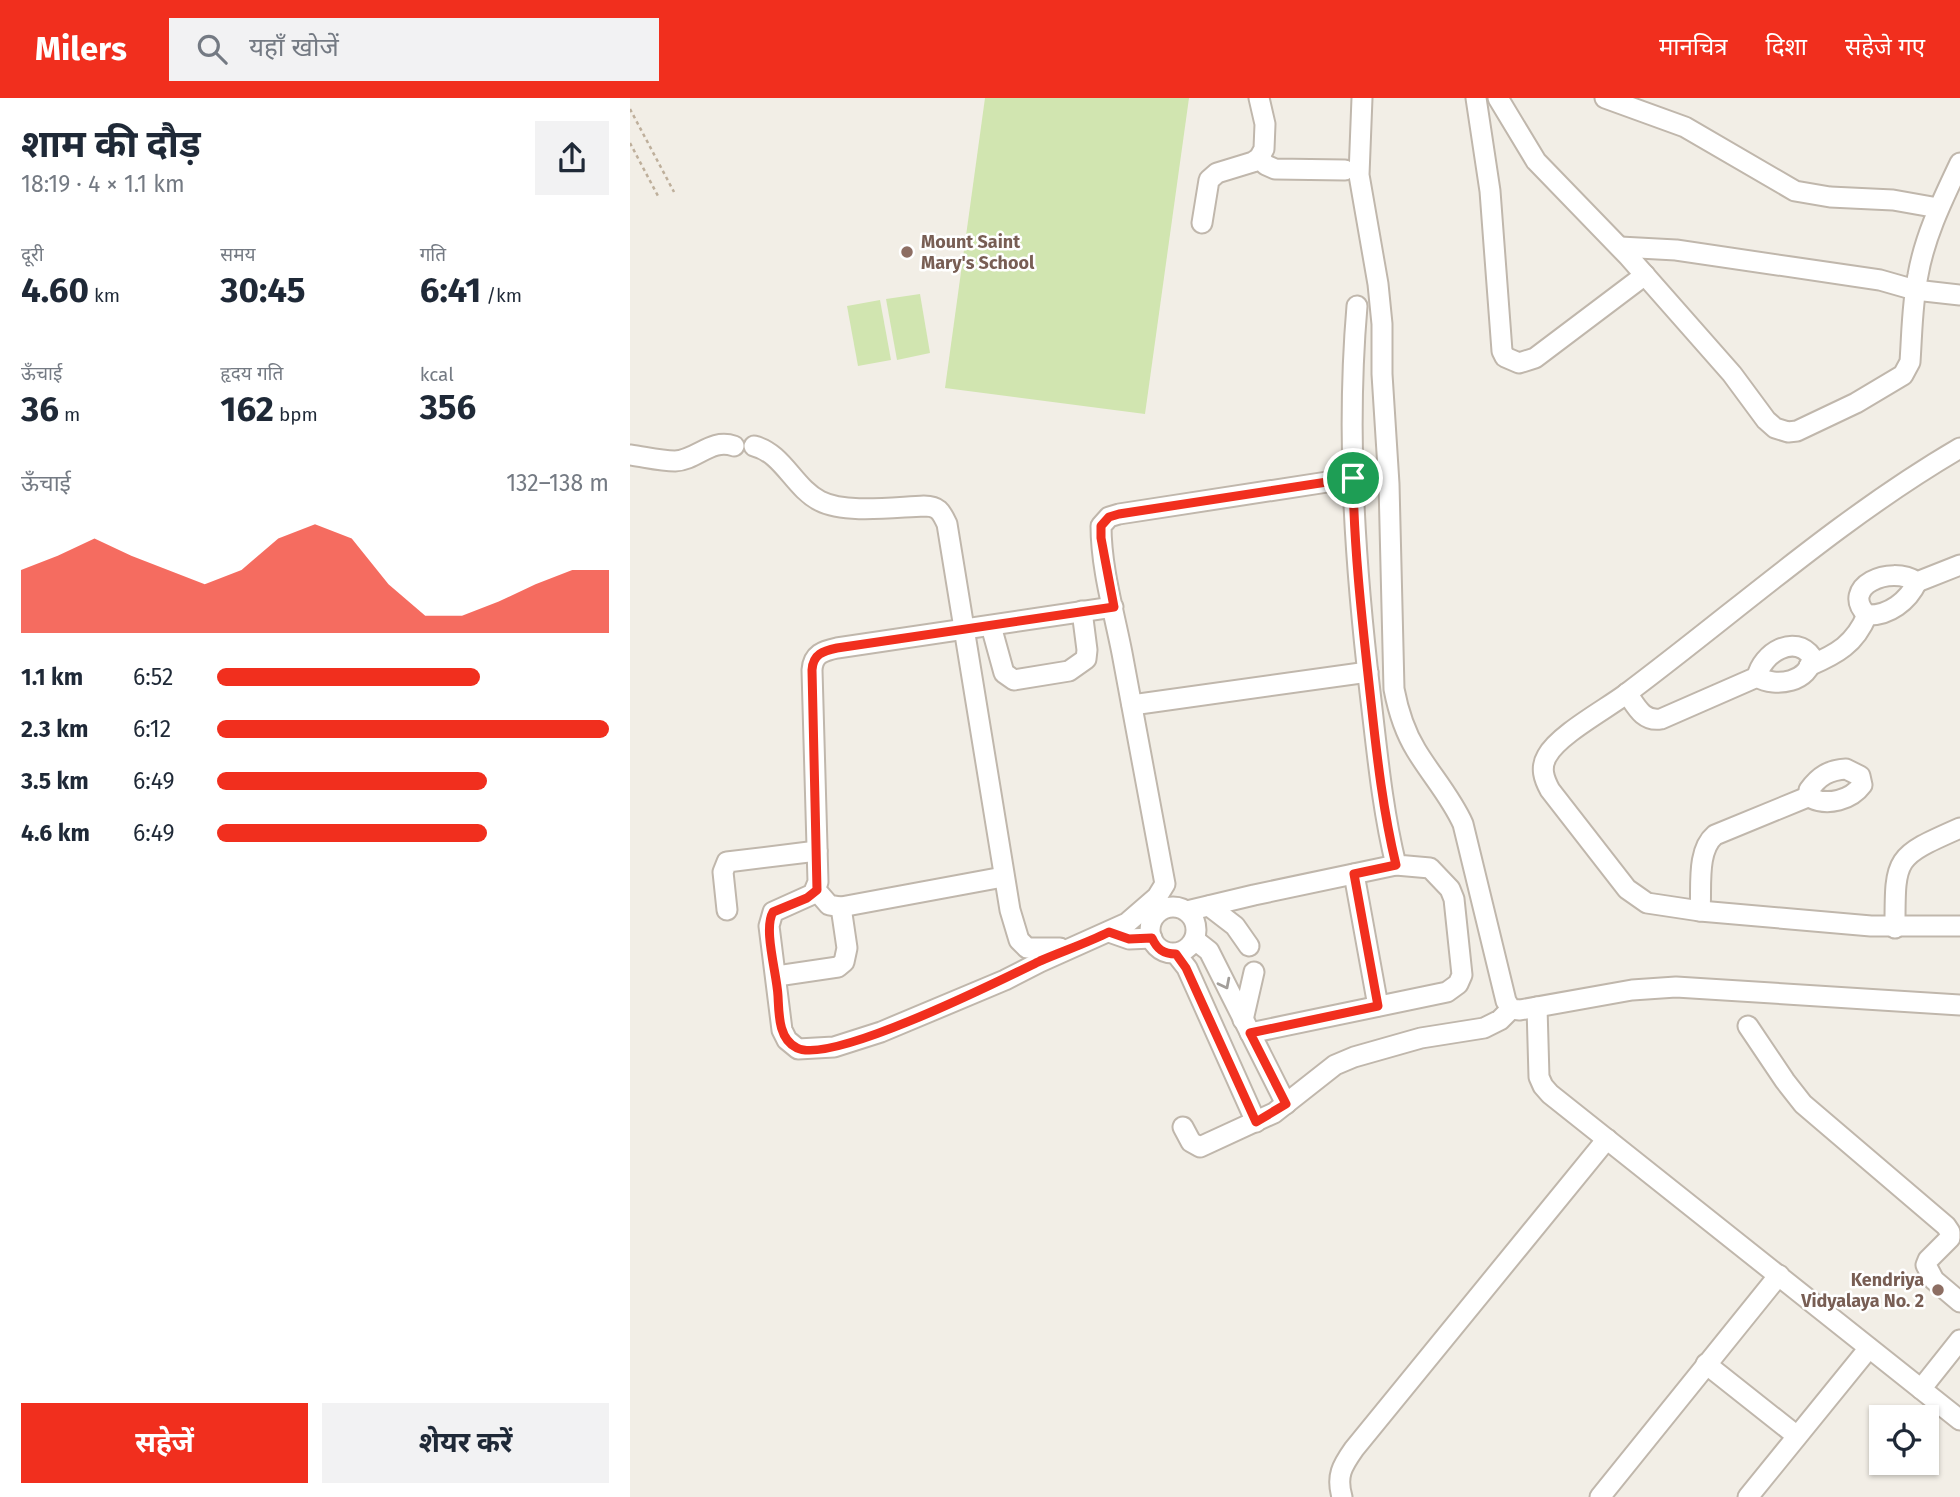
<!DOCTYPE html>
<html lang="hi">
<meta charset="utf-8">
<style>
:root{--surface:#fff;--page:#f2f2f3;--text:#1f2937;--muted:#747a83;--accent:#f12f1e}
body{margin:0;font-family:"Fira Sans","Noto Sans Devanagari",sans-serif;background:var(--page);color:var(--text);height:100vh;display:flex;flex-direction:column;font-size:26px;white-space:nowrap}
*{box-sizing:border-box;margin:0}
p{font-size:23px;color:var(--muted)}
.icon{flex:none;width:38px;height:38px;fill:none;stroke:currentColor;stroke-width:2;stroke-linecap:round;stroke-linejoin:round}
.map{position:relative;flex:1;overflow:hidden}
.side{display:flex;flex-direction:column;background:var(--surface);width:630px}
.side>*{flex:none}
.fabs{position:absolute;left:1239px;top:1307px;display:grid;gap:14px}
.fabs a{display:grid;place-items:center;width:70px;height:70px;border-radius:0px;background:var(--surface);box-shadow:0 2px 5px #0004;font-size:35px}
.pin{position:absolute;display:grid;place-items:center;width:60px;height:60px;color:#fff;margin:-30px;border:4px solid #fff;border-radius:50%;box-shadow:0 2px 7px #0007}
.round{display:grid;place-items:center;flex:none;width:74px;height:74px;border-radius:0px;background:var(--page)}
.summary{display:flex;align-items:center;justify-content:space-between;height:119px;padding:0 21px}
h1{font-size:38px;font-weight:700;line-height:52px}
.metrics{display:grid;grid-template-columns:repeat(3,1fr);gap:10px;height:119px;padding:7px 21px}
.metrics div{display:grid;align-content:center}
.metrics b{font-size:35px;font-weight:700}
.metrics small{font-size:19px;font-weight:400}
.metrics p{font-size:19px}
.chart{height:196px;padding:14px 21px}
.chart p{display:flex;justify-content:space-between}
.chart svg{width:100%;height:126px;margin-top:7px;fill:var(--accent);opacity:.7}
.cta{display:flex;gap:14px;margin-top:auto;padding:14px 21px}
.cta a{flex:1;height:80px;border-radius:0px;background:var(--accent);color:#fff;font-size:28px;font-weight:700;line-height:80px;text-align:center}
.cta a+a{background:var(--page);color:var(--text)}
ul{padding:0 21px;list-style:none;font-size:23px}
li{display:grid;grid-template-columns:112px 84px 1fr;align-items:center;height:52px}
li i{height:18px;border-radius:9px;background:var(--accent)}
header{display:flex;align-items:center;gap:42px;box-sizing:border-box;height:98px;padding:0 35px;background:var(--accent);color:#fff}
header strong{font-size:33px}
nav{display:flex;gap:38px;margin-inline-start:auto;font-size:24px}
.search{width:490px;height:63px;background:var(--page);display:flex;align-items:center;gap:18px;box-sizing:border-box;padding:0 24px;border-radius:0px;color:var(--muted);font-size:26px}
main{display:flex;flex:1;min-height:0}
.map>svg:first-child{display:block}
</style>
<header>
<strong>Milers</strong>
<div class="search"><svg class="icon" aria-label="search" viewBox="0 0 24 24"><circle cx="10" cy="10" r="6"/><path d="M15 15l6 6"/></svg>यहाँ खोजें</div>
<nav><a>मानचित्र</a><a>दिशा</a><a>सहेजे गए</a></nav>
</header>
<main>
<section class="side">
<div class="summary"><div><h1>शाम की दौड़</h1><p>18:19 · 4 × 1.1 km</p></div><a class="round"><svg class="icon" aria-label="share" viewBox="0 0 24 24"><path d="M12 15V3M7 8l5-5 5 5M5 13v7h14v-7"/></svg></a></div>
<div class="metrics">
<div><p>दूरी</p><b>4.60<small> km</small></b></div>
<div><p>समय</p><b>30:45</b></div>
<div><p>गति</p><b>6:41<small> /km</small></b></div>
</div>
<div class="metrics">
<div><p>ऊँचाई</p><b>36<small> m</small></b></div>
<div><p>हृदय गति</p><b>162<small> bpm</small></b></div>
<div><p>kcal</p><b>356</b></div>
</div>
<div class="chart"><p><span>ऊँचाई</span>132–138 m</p>
<svg viewBox="0 0 160 44" preserveAspectRatio="none"><path d="M0 44V22L10 17L20 11L30 17L40 22L50 27L60 22L70 11L80 6L90 11L100 27L110 38L120 38L130 33L140 27L150 22L160 22V44z"/></svg>
</div>
<ul>
<li><b>1.1 km</b>6:52<i style="width:67%"></i></li>
<li><b>2.3 km</b>6:12<i style="width:100%"></i></li>
<li><b>3.5 km</b>6:49<i style="width:69%"></i></li>
<li><b>4.6 km</b>6:49<i style="width:69%"></i></li>
</ul>
<div class="cta"><a>सहेजें</a><a>शेयर करें</a></div>
</section>
<div class="map">
<svg width="1330" height="1399" viewBox="0 0 1330 1399">
<rect width="100%" height="100%" fill="#f2eee6"/>
<g fill="#d1e5b0">
<path d="M 355,0 L 559,0 L 515,316 L 315,290 Z"/>
<path d="M 290,196 L 300,255 L 267,262 L 256,201 Z"/>
<path d="M 250,202 L 261,262 L 228,268 L 217,208 Z"/>
</g>
<g fill="none" stroke-linecap="round" stroke-linejoin="round">
<g stroke="#c0b7ac" stroke-width="23">
<g id="minor">
<path d="M 732,0 L 729,77 L 748,186 L 752,226 L 752,276 L 759,386 L 764,591 C 768,612 775,634 786,652 C 801,677 821,699 833,726 L 876,903 L 881,911 L 890,912 L 1002,892 L 1046,889 L 1330,907"/>
<path d="M 846,0 L 860,93 L 872,253 L 875,259 L 889,265 L 905,260 L 1015,177"/>
<path d="M 868,0 L 906,63 L 998,158 L 1102,276 L 1136,322 L 1145,330 L 1158,334 L 1167,333 L 1226,305 L 1273,277 L 1280,264 C 1282,235 1282,206 1288,177 C 1295,137 1313,101 1330,65"/>
<path d="M 975,0 L 1055,29 L 1165,93 L 1200,99 L 1263,102 L 1308,110"/>
<path d="M 629,60 L 636,67 L 645,71 L 715,72"/>
<path d="M 572,125 L 579,82 L 587,75 L 623,64 L 629,60 L 634,51 L 635,26 L 629,0"/>
<path d="M 990,149 L 1046,152 L 1250,182 L 1285,192 L 1330,197"/>
<path d="M 124,348 C 153,355 164,390 190,403 C 215,416 265,409 294,408 C 308,408 311,413 317,426 L 380,812 L 389,842 L 397,850 L 430,850"/>
<path d="M 1330,350 C 1210,420 1107,513 996,596 C 976,611 928,637 917,658 C 910,670 914,681 920,692 L 997,791 L 1017,805 L 1070,813 L 1241,828 L 1330,828"/>
<path d="M 0,357 C 15,359 30,363 45,363 C 67,362 81,340 104,348"/>
<path d="M 483,509 L 207,550 C 193,553 183,556 182,572 L 188,784 L 183,796 L 143,814 L 139,828 L 152,932 L 157,942 L 168,951 L 204,949 L 251,934 L 375,882 L 410,864 L 497,825 L 527,799 L 535,786 C 520,709 507,632 492,555 C 484,514 471,470 471,428 L 479,419 L 489,416 L 723,380"/>
<path d="M 1237,517 C 1209,489 1260,466 1287,484 L 1330,467"/>
<path d="M 1237,517 C 1259,518 1278,503 1287,484"/>
<path d="M 361,528 L 374,575 L 384,582 L 439,573 L 456,561 L 457,552 L 452,513"/>
<path d="M 1179,568 C 1207,556 1225,546 1237,517"/>
<path d="M 997,595 C 1006,608 1013,624 1031,621 L 1127,579 C 1132,555 1165,535 1182,559 C 1180,584 1146,590 1127,579"/>
<path d="M 502,607 L 738,574"/>
<path d="M 1216,671 L 1230,678 L 1232,687 C 1221,702 1198,708 1181,700 L 1179,692 C 1189,678 1199,672 1216,671 Z"/>
<path d="M 724,776 L 748,908"/>
<path d="M 186,792 L 199,807 L 211,809 L 373,779"/>
<path d="M 579,808 L 605,828 L 619,848"/>
<circle cx="543" cy="832" r="23"/>
<path d="M 97,812 L 93,774 L 97,764 L 187,753"/>
<path d="M 557,813 L 624,797 L 766,767"/>
<path d="M 1070,813 C 1072,790 1066,753 1085,737 L 1180,698"/>
<path d="M 1265,830 C 1265,759 1264,759 1330,730"/>
<path d="M 479,834 L 499,841 L 522,840"/>
<path d="M 565,842 L 579,853 L 656,1006"/>
<path d="M 546,856 L 557,870 L 626,1024"/>
<path d="M 147,878 L 208,869 L 214,864 L 217,850 L 211,809"/>
<path d="M 907,909 L 909,979 L 913,988 L 920,996 L 1330,1322"/>
<path d="M 613,922 L 624,874"/>
<path d="M 1118,928 L 1155,983 L 1173,1006 L 1316,1128 L 1320,1134 L 1320,1140 L 1298,1162 L 1296,1167 L 1304,1182 L 1330,1204"/>
<path d="M 620,935 L 817,894 L 828,886 L 832,877 L 824,801 L 820,791 L 800,770 L 766,767 C 752,710 747,652 740,594 C 725,466 716,336 727,208"/>
<path d="M 553,1029 L 561,1044 L 570,1049 L 644,1015 L 705,967 L 724,959 L 791,940 L 854,930 L 870,922 L 881,911"/>
<path d="M 1076,1266 L 1167,1338"/>
<path d="M 1291,1291 L 1330,1242"/>
<path d="M 712,1399 C 706,1378 712,1368 724,1351 L 977,1041"/>
<path d="M 970,1399 L 1149,1177"/>
<path d="M 1118,1399 L 1239,1250"/>
</g>
</g>
<g stroke="#beaf9b" stroke-width="2.5" stroke-dasharray="3.5 3.5" stroke-linecap="butt">
<path d="M 0,11 L 44,94"/>
<path d="M 0,45 L 28,98"/>
</g>
<use href="#minor" stroke="#fff" stroke-width="19"/>
</g>
<defs><path id="oneway-chevron" d="M-2-3.5L2.5 0L-2 3.5" fill="none" stroke-width="1.6" stroke-linecap="round" stroke-linejoin="round" transform="scale(1.75)"/></defs>
<use stroke="#a29e9a" href="#oneway-chevron" transform="translate(595 886) rotate(63)"/>
<g fill="none" stroke-linecap="round" stroke-linejoin="round">
<g stroke="#fff" stroke-width="14">
<path id="route" d="M 723,380 C 724,455 733,530 741,604 C 747,659 753,713 766,767 L 724,776 L 748,908 L 620,935 L 656,1006 L 626,1024 L 556,870 L 546,856 C 533,856 527,851 522,840 L 499,841 L 479,834 C 457,845 433,853 410,863 C 371,882 202,967 167,950 C 148,941 149,915 148,898 C 147,876 133,831 143,814 L 177,800 L 187,792 L 182,572 C 183,556 193,553 207,550 L 484,509 L 471,440 L 471,428 L 479,419 L 489,416 Z"/>
</g>
<use href="#route" stroke="#f12f1e" stroke-width="9"/>
</g>
<g fill="#8d6e63" stroke="#fff" stroke-width="2.5">
<circle cx="277" cy="154" r="7"/>
<circle cx="1308" cy="1192" r="7"/>
</g>
<g text-anchor="middle" dominant-baseline="central" stroke-width="5" stroke-linejoin="round" paint-order="stroke">
<g font-size="18" font-weight="bold" fill="#785e54" stroke="#fff" text-anchor="start">
<text x="291" y="144">Mount Saint<tspan x="291" dy="21">Mary's School</tspan></text>
<text x="1294" y="1182" text-anchor="end">Kendriya<tspan x="1294" dy="21">Vidyalaya No. 2</tspan></text>
</g>
</g>
</svg>
<div class="fabs">
<a><svg class="icon" aria-label="locate" viewBox="0 0 24 24"><circle cx="12" cy="12" r="6"/><path d="M12 2v4M12 18v4M2 12h4M18 12h4"/></svg></a>
</div>
<div class="pin" style="left:723px;top:380px;background:#1e9e55"><svg class="icon" aria-label="arrive" viewBox="0 0 24 24"><path d="M6 21V4h12l-3 4 3 4H6"/></svg></div>
</div>
</main>
